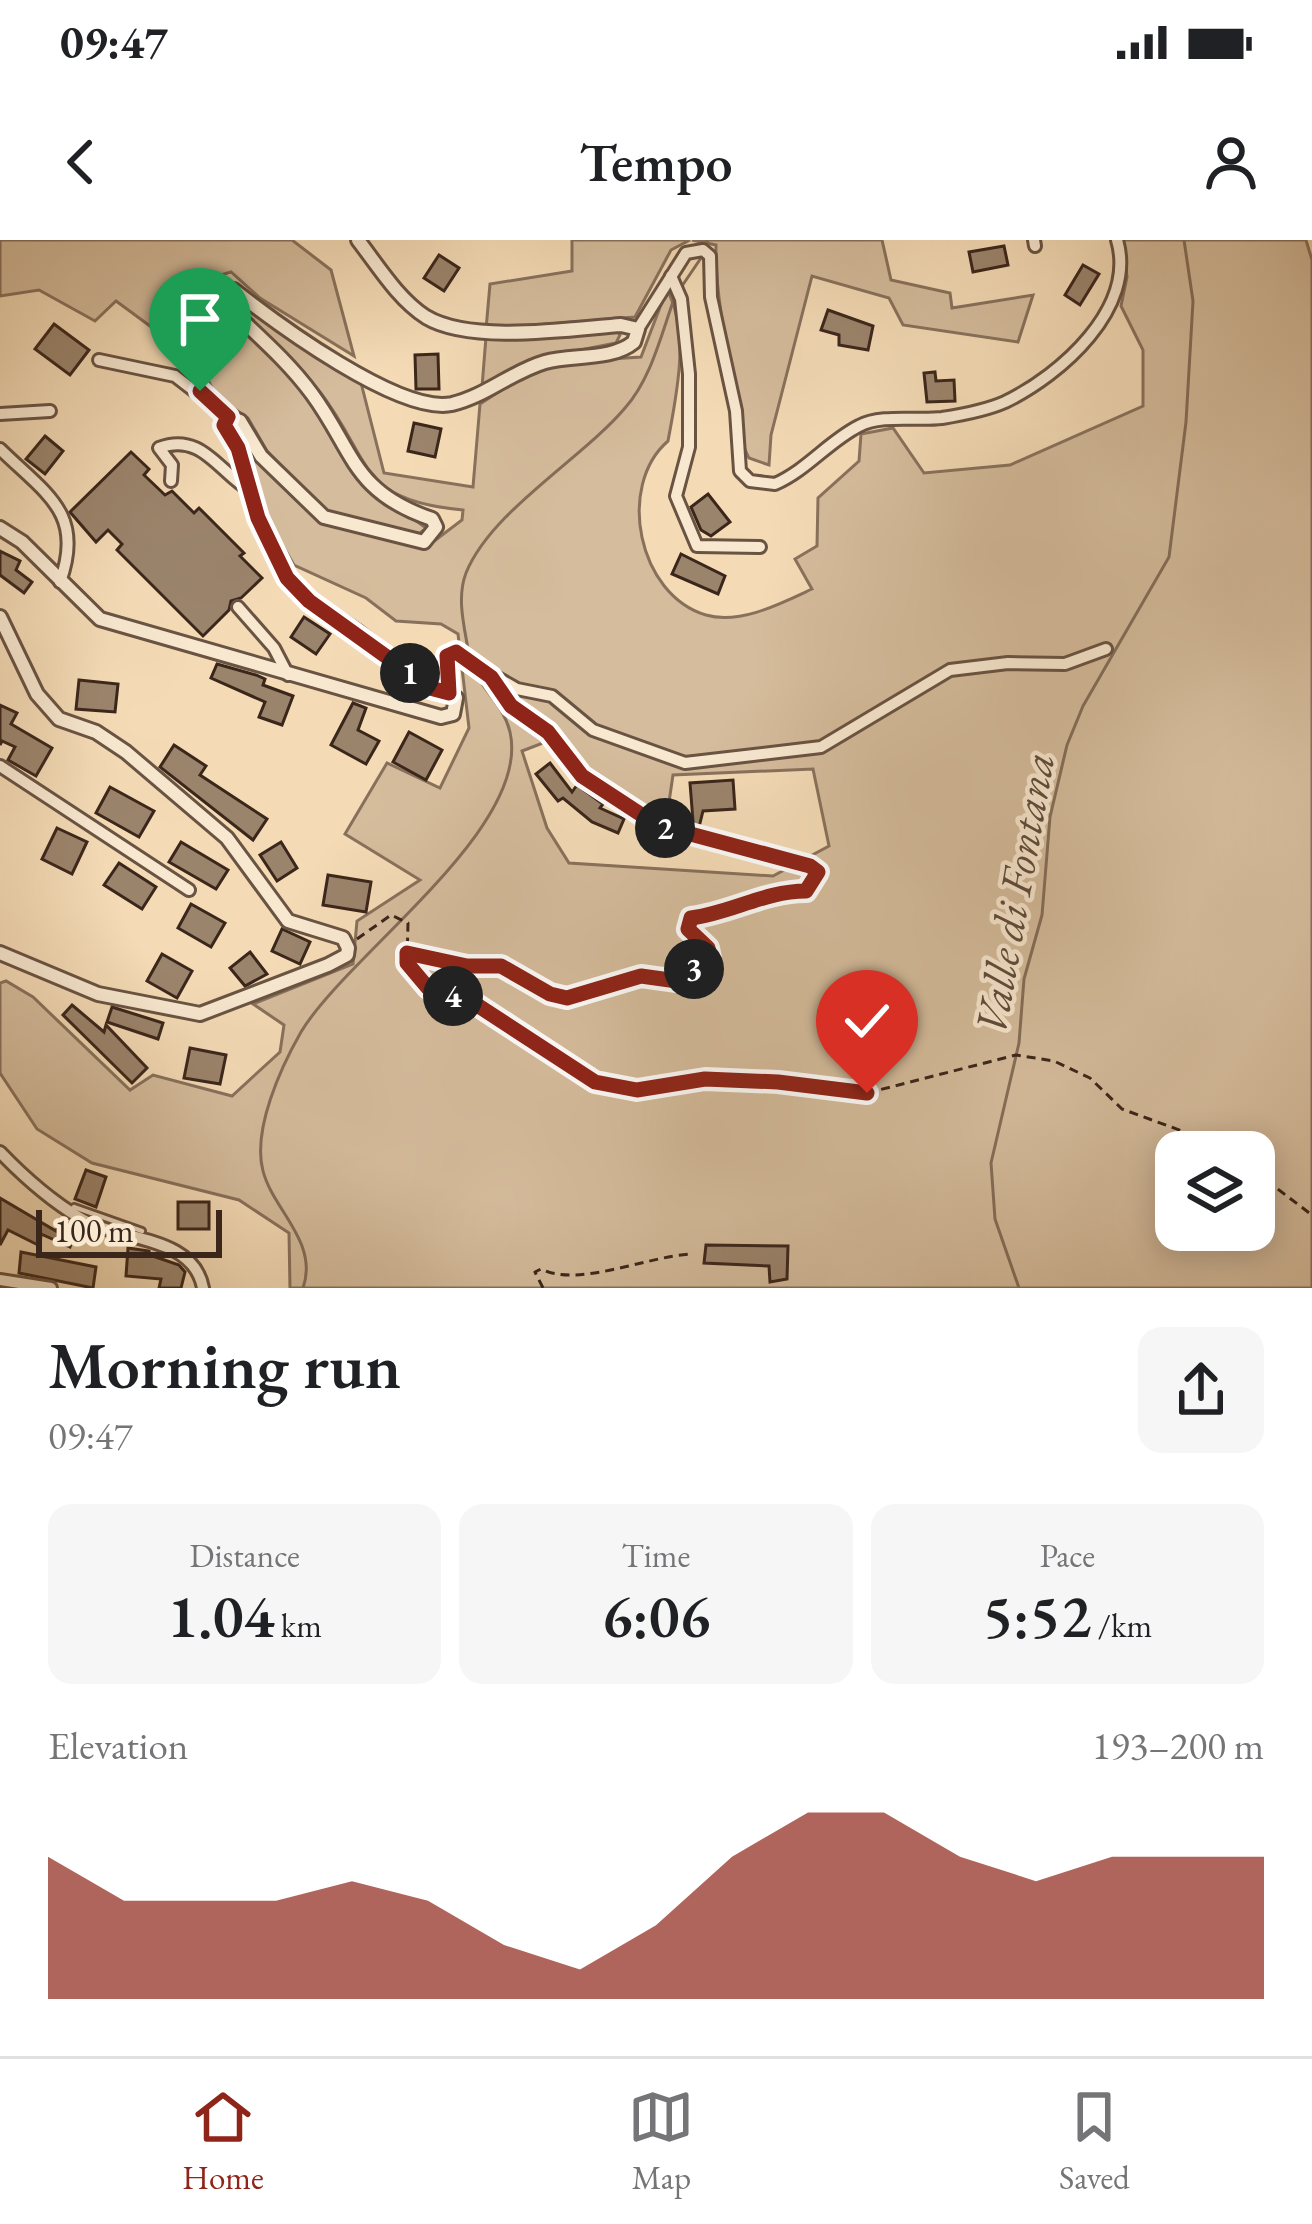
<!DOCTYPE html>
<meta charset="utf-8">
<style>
:root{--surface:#fff;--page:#f6f6f6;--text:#202124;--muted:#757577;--line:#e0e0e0;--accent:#8f2418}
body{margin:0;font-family:"EB Garamond",serif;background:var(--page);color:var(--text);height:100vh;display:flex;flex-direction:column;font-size:45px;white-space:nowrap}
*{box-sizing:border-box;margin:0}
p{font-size:39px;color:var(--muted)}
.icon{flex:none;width:66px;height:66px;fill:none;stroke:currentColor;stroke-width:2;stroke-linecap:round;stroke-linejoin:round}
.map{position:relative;height:1048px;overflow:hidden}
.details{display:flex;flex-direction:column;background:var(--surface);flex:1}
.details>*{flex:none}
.buttons{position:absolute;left:1155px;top:891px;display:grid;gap:24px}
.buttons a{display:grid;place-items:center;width:120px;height:120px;border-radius:24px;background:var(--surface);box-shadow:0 6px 30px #0003;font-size:60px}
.scale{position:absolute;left:36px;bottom:30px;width:186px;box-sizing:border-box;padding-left:12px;border:6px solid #3b261b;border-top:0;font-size:33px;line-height:42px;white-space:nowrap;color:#3b261b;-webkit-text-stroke:9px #f8e8d0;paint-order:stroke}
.pin{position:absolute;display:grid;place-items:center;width:102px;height:102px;color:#fff;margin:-123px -51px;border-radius:50% 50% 50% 0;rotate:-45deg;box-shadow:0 0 12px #0007}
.pin .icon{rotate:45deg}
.km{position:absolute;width:60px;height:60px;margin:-30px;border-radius:50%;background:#222;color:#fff;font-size:33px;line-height:60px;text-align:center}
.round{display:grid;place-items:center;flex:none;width:126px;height:126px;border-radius:24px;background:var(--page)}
.headline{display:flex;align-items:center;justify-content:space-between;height:204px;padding:0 48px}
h1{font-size:66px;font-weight:600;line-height:90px}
.stats{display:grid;grid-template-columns:repeat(3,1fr);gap:18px;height:204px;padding:12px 48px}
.stats div{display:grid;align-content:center;border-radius:24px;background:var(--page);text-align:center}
.stats b{font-size:60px;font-weight:600}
.stats small{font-size:33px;font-weight:400}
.stats p{font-size:33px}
.chart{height:336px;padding:24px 48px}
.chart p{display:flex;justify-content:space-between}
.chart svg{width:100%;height:216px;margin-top:12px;fill:var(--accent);opacity:.7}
.status{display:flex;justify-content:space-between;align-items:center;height:84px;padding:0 60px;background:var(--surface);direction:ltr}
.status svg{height:33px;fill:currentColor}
header{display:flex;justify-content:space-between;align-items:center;height:156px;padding:0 48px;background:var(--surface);font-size:54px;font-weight:600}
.tab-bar{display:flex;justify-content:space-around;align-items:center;height:168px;border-top:3px solid var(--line);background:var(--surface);font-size:33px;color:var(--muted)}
.tab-bar a{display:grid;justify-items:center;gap:6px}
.tab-bar .current{color:var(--accent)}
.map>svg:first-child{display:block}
</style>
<div class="status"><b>09:47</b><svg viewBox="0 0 49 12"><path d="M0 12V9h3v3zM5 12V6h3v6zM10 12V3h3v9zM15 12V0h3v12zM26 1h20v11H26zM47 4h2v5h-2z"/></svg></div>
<header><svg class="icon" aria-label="back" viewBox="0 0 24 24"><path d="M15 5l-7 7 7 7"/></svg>Tempo<svg class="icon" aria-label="person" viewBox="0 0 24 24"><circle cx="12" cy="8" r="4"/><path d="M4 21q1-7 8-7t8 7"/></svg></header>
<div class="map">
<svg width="1312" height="1048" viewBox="0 0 1312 1048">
<rect width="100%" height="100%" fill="#f4dbb6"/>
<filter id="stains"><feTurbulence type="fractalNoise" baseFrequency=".00167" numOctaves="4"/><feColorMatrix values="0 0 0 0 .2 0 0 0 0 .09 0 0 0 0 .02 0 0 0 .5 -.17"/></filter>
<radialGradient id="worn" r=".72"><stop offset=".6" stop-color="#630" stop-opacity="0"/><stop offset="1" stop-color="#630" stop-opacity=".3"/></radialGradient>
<g fill="#d5bc9c" stroke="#88715c" stroke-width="3" fill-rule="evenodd">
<path d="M 0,0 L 292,0 L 331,30 L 354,116 L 260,58 L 231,32 L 214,37 L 212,52 L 310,158 L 358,238 L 426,288 L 418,295 L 326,272 L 267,211 L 248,178 L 216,156 L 199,122 L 116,61 L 95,81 L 39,50 L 0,56 Z"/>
<path d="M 572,0 L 690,0 L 671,10 L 635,77 L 486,89 L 490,44 L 572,31 Z"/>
<path d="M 692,0 L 882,0 L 891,40 L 950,53 L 952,68 L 1033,55 L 1018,102 L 903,85 L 889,58 L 812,36 L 771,195 L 769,225 L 749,218 C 739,201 742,182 739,163 C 728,109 715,60 716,5 Z"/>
<path d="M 1123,0 L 1306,0 L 1312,20 L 1312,1048 L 290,1048 L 289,993 L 239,960 L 92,923 L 37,889 L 0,833 L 0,743 L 6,741 L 33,757 L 130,850 L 153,835 L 232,856 L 280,812 L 284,785 L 253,764 L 353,724 L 357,681 L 420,640 L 345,594 L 387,523 L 440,548 L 469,488 L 458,394 L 441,384 L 396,381 L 366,358 L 294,325 L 266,277 L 240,198 L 300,263 L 343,288 L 414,306 L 429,305 L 462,280 L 463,270 C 356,260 373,221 320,152 C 294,120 262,93 233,65 L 233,55 L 359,135 L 384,233 L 473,247 L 480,164 L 514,142 L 562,122 L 641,117 L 667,49 C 690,94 677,152 668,201 C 616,246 638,355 706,375 C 740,385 782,363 812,349 L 795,319 L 817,306 L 818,258 L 859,221 L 861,194 L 893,188 L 924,233 L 1010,225 L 1143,166 L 1143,110 L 1121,66 L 1127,37 ZM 548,501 L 568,530 L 665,589 L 673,535 L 813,529 L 829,606 L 773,636 L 569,623 L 547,588 L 522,511 ZM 1176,912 L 1254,912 L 1254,990 L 1176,990 Z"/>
<path d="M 617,91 L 620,95 L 616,103 L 529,120 L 482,147 L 486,97 Z"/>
</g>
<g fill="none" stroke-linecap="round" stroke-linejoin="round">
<g stroke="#846d58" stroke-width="3">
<path d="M 706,4 L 708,0"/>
<path d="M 682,46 L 701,18"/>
<path d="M 469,415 C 465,389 456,359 466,333 C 491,271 582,219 625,168 C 651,139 661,95 674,59"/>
<path d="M 303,1048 C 319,1002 273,970 263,931 C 252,890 281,827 301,792 C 347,715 532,588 510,492 C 504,466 485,453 474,430"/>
<path d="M 1019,1048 L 995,979 L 991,923 L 1019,803 L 1024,739 L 1042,675 L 1050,577 L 1067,505 L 1083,466 L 1169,317 L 1186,182 L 1193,61 L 1184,0"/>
</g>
</g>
<g fill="#9b846c" stroke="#3b261b" stroke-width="3">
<path d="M 1004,6 L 1008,25 L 973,32 L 969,12 Z"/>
<path d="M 439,15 L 459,28 L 444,51 L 424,38 Z"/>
<path d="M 1083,25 L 1099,34 L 1080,65 L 1065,55 Z"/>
<path d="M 828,70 L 873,86 L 868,110 L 839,105 L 839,95 L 821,90 Z"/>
<path d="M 54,84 L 89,110 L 70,135 L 35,109 Z"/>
<path d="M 438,114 L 439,149 L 416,149 L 415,115 Z"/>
<path d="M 935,132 L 936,141 L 954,140 L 955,161 L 927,162 L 924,133 Z"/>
<path d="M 414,183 L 441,189 L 435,217 L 408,211 Z"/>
<path d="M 45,196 L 63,211 L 45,234 L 26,219 Z"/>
<path d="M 131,212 L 149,229 L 144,235 L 165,255 L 172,251 L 194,273 L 199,268 L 244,313 L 240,316 L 262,338 L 241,358 L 231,361 L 229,370 L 203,396 L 117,310 L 122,304 L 108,290 L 96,302 L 70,272 Z"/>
<path d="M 708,254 L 730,282 L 711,296 L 701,290 L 691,267 Z"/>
<path d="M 0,311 L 20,321 L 16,330 L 32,342 L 24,353 L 0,335 Z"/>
<path d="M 681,314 L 725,336 L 718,354 L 672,334 Z"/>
<path d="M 304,377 L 330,394 L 316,414 L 291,397 Z"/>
<path d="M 217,424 L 256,435 L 265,439 L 263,445 L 293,456 L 282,485 L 259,477 L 265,462 L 211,438 Z"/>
<path d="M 79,440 L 118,444 L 115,472 L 76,469 Z"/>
<path d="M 353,463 L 366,468 L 358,490 L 379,501 L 366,524 L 331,505 Z"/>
<path d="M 0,465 L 17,473 L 11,484 L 52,508 L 36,536 L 8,520 L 15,507 L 2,501 L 0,505 Z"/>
<path d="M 409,492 L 442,510 L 426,540 L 393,522 Z"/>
<path d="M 174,505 L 206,526 L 200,535 L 267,579 L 253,600 L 160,527 Z"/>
<path d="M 550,523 L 572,552 L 577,545 L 603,564 L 600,568 L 624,579 L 618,593 L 592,582 L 563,558 L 558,561 L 536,534 Z"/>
<path d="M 733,540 L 735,569 L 703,571 L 699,587 L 687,583 L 693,581 L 690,543 Z"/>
<path d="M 110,547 L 154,571 L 139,597 L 96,573 Z"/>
<path d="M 57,588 L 87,602 L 72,634 L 42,619 Z"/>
<path d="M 181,602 L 228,630 L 216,649 L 169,622 Z"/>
<path d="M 281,602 L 297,628 L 277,641 L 260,615 Z"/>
<path d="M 119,623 L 156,647 L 142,669 L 104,645 Z"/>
<path d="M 328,635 L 371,642 L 366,672 L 323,665 Z"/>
<path d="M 191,664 L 225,683 L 211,707 L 178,688 Z"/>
<path d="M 282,689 L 310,702 L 300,724 L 272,711 Z"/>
<path d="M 250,712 L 267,734 L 245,746 L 230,728 Z"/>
<path d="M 162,714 L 192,731 L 177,758 L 147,741 Z"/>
<path d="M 72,765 L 104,792 L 106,785 L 147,828 L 132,843 L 63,775 Z"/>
<path d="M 112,767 L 163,783 L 158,799 L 107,782 Z"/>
<path d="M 190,808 L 226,815 L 220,844 L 184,838 Z"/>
<path d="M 86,930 L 106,937 L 96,967 L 75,959 Z"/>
<path d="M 0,958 L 56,991 L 61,980 L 77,987 L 70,1007 L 41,994 L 40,1006 L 8,990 L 0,1005 Z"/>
<rect x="178" y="962" width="31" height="27"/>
<path d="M 706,1005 L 788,1006 L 787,1039 L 770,1042 L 769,1026 L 704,1023 Z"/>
<path d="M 128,1008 L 149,1011 L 150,1015 L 179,1025 L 185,1032 L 181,1048 L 159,1048 L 161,1039 L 126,1036 Z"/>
<path d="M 21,1012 L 96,1027 L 93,1048 L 19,1033 Z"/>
</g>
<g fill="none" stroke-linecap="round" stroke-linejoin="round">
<g stroke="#695342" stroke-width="10">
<path id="service" d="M 70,971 L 74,967 L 142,991"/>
</g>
<g stroke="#695342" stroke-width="16">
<g id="minor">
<path d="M 1034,0 L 1035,6"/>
<path d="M 671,36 L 681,59 L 689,134 L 689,207 L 676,256 L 697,306 L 760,307"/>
<path d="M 638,89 L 686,13 L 703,10 L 710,16 L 711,57 L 736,171 L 740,231 L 750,241 L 775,244 C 807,230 829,201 859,186 C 881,174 917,181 942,178 C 961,175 987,170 1005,162 C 1061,135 1137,68 1117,0"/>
<path d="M 99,120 L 175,136 L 228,177"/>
<path d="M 0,174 L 50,171"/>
<path d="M 0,209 C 46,254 85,273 60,342"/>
<path d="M 171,241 L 172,225 L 159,208 C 202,191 220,234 251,251"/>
<path d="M 238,367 L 274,408 L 288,435"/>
<path d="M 493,440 C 512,468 526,469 546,491 C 560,504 567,522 581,535 C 636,584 699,597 768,616"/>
<path d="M 449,453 L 447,416 L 452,412 L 517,449 L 552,456 L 593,490 L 685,523 L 821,507 L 950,430 L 1008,423 L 1065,424 L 1106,409"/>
<path d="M 0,526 L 189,650"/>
<path d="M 0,912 C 24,937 50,960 80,978 C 119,1002 193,994 203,1048"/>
<path d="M 0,1040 L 51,1048"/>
</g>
</g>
<g stroke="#695342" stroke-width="18">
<g id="tertiary">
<path d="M 0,288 L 22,302 L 100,379 L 441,477 L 453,474 L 456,458 L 418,440 L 358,392 L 299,353 L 277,322 L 258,278 L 238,208 L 223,185 L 228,177 L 240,181 L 261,216 L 324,277 L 424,302 L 436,287 L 432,279 C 352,252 354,211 312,154 C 288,121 256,94 227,66 L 223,53 L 234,50 C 276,83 400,175 452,164 C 486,156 511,132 545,122 C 572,114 611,121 634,102 L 638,89 L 621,85 C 570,89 471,104 426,77 C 398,59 378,26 358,0"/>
<path d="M 0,377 L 37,454 L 59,479 L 96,492 L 126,512 L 227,598 L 288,681 L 343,698 L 348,708 L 347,715 L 328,725 L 200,774 L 98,754 L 0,713"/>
</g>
</g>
<g stroke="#3b261b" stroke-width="3" stroke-dasharray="9 6" stroke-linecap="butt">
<path d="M 357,699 L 391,675 L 408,683 L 407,723 L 428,748 L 474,763 L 595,842 L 636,850 L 705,839 L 778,841 L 867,853 L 1016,815 L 1054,821 L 1090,838 L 1122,869 L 1193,895 L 1223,912"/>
<path d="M 409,714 L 467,726 L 501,726 L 550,754 L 567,758 L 641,736 L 677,741 L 710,718 L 708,708 L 688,689 L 691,678 C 731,674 765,651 806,651 L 818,632 L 779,618"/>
<path d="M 1254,931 L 1312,975"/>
<path d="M 543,1048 L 535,1032 L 541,1029 C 579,1048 647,1016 692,1014"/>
</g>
<use href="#service" stroke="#f8e8d0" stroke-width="4.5"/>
<use href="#minor" stroke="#f8e8d0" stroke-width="10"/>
<use href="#tertiary" stroke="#f8e8d0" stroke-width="12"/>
</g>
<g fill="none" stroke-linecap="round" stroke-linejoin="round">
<g stroke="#fff" stroke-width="24">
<path id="route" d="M 200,151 L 228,177 L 224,185 L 238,208 L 258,278 L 287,338 L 309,361 L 430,448 L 449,453 L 447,416 L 456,412 L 491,437 L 511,466 L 548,492 L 582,536 L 657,585 L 810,626 L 818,632 L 806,651 C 765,651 731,673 691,678 L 688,689 L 708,708 L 710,718 L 677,741 L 641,736 L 567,758 L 550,754 L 501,726 L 467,726 L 407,713 L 407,723 L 428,748 L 474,763 L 595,842 L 637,850 L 705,839 L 778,842 L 867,853"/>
</g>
<use href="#route" stroke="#8f2418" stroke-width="15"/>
</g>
<g text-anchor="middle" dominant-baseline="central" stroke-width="9" stroke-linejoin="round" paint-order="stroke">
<g font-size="45" font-style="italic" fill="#604a3a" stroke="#f8e8d0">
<text transform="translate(1014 653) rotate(-80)">Valle di Fontana</text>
</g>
</g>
<rect width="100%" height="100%" filter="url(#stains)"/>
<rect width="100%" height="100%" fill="url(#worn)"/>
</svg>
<div class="buttons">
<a><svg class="icon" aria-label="layers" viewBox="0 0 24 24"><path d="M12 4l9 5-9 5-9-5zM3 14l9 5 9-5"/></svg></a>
</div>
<div class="scale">100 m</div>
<div class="pin" style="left:200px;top:151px;background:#1e9e55"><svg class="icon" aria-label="arrive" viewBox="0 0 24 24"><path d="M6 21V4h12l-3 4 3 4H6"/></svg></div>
<div class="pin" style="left:867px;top:853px;background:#d93025"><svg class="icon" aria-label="check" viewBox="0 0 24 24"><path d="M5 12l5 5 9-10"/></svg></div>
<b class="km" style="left:410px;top:433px">1</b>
<b class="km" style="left:665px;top:588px">2</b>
<b class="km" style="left:694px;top:729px">3</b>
<b class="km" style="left:453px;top:756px">4</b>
</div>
<section class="details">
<div class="headline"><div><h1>Morning run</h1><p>09:47</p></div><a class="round"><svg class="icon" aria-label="share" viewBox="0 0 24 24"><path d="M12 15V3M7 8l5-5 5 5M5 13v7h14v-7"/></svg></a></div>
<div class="stats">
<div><p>Distance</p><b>1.04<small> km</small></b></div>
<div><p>Time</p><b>6:06</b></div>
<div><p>Pace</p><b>5:52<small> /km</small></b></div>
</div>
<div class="chart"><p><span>Elevation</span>193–200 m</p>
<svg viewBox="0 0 160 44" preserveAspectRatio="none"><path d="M0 44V15L10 24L20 24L30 24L40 20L50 24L60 33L70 38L80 29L90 15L100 6L110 6L120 15L130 20L140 15L150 15L160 15V44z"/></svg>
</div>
</section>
<nav class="tab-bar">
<a class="current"><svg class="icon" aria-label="home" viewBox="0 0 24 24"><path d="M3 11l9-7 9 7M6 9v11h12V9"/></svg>Home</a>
<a><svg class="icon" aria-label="map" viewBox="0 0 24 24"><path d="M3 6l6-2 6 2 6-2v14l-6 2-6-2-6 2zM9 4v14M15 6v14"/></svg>Map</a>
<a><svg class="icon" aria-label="saved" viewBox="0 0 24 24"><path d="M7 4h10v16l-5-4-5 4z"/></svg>Saved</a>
</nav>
